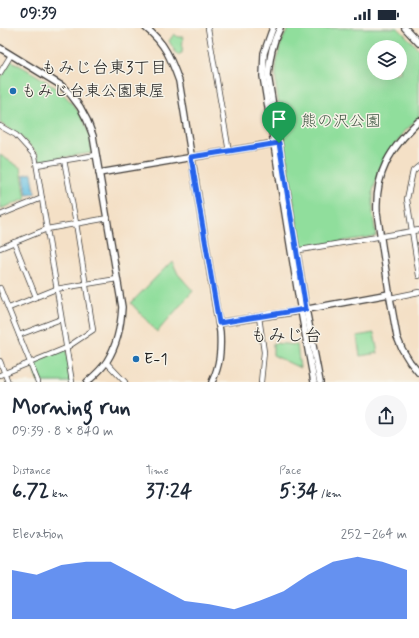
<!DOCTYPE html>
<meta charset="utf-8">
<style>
:root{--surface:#fff;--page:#f6f6f7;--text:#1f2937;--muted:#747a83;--accent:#2563eb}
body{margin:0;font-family:Mynerve,"Klee One",sans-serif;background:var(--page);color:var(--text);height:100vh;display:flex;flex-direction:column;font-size:15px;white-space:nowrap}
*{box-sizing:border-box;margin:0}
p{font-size:13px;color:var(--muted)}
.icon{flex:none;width:22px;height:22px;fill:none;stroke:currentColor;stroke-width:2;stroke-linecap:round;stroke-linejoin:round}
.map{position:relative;height:354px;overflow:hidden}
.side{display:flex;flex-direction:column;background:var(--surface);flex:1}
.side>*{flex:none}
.buttons{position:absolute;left:367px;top:12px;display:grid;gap:8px}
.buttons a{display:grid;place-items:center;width:40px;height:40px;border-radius:50%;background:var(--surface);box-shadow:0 4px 16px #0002;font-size:20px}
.pin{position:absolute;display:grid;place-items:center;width:34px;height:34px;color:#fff;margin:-41px -17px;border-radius:50% 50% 50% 0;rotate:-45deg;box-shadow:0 0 4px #0007}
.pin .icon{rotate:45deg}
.round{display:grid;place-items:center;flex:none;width:42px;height:42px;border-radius:21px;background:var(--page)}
.headline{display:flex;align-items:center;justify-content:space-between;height:68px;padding:0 12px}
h1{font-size:22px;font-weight:700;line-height:30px}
.figures{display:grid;grid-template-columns:repeat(3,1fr);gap:6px;height:68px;padding:4px 12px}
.figures div{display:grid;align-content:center}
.figures b{font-size:20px;font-weight:700}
.figures small{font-size:11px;font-weight:400}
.figures p{font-size:11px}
.chart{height:112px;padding:8px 12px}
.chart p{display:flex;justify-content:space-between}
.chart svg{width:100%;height:72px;margin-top:4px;fill:var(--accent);opacity:.7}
.status{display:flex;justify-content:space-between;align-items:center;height:28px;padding:0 20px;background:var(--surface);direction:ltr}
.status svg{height:11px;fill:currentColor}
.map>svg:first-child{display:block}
</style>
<div class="status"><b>09:39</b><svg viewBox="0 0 49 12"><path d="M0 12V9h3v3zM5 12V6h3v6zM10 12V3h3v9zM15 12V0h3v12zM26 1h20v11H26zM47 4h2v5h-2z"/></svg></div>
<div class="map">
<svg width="419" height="354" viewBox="0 0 419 354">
<rect width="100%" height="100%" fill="#f7f3e8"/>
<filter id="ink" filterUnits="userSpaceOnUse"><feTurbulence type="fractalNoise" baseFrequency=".025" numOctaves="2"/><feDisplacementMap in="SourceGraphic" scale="8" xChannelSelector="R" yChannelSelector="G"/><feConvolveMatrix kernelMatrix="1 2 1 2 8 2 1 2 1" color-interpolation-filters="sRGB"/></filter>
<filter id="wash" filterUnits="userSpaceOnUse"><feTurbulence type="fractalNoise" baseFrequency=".012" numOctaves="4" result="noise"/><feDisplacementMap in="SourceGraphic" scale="16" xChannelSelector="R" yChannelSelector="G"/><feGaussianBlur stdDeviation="0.9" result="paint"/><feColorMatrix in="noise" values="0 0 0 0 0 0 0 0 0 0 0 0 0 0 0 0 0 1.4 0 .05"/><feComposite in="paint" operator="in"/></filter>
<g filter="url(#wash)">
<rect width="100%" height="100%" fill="#f4e0c6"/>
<g fill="#90de9c" stroke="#567d5c" fill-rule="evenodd">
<path d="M 289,0 L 398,0 L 419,21 L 419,90 L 405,103 L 380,139 L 373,163 L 373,186 L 376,208 L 301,220 L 276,59 C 275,38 277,18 289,0 ZM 374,19 L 400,19 L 400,45 L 374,45 Z"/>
<path d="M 174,6 L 178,9 L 183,9 L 182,25 L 177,27 L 169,13 Z"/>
<path d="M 11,33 L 12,33 C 44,52 72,64 87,100 C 90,107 91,116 92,124 L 91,125 L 40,133 L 39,132 L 38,126 L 18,106 L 0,95 L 0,51 Z"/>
<path d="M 0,127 L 21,140 L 26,171 L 0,181 Z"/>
<path d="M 172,233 L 178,246 L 193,263 L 157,304 L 131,275 Z"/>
<path d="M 374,305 L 378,325 L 360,328 L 357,308 Z"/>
<path d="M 273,315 L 297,317 L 300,340 L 273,327 Z"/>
<path d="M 66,320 L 72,354 L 38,354 L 31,335 Z"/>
</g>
<path fill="#65c0e3" stroke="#406e80" d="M 32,145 L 35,166 L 27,167 L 24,147 Z"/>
</g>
<g filter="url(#ink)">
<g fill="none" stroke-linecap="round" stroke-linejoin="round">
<g stroke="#3c3936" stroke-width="6">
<g id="minor">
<path d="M 208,0 L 229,124"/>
<path d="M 0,45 L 11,27"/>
<path d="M 0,98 L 16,107 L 35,128 L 72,354"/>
<path d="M 37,137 L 96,127"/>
<path d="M 419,138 L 413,143 L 407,171 L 419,248"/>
<path d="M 0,187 L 42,170"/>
<path d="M 14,214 L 36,269"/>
<path d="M 0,220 L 47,201 L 108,190"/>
<path d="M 294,223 L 419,202"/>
<path d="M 0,260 L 38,354"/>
<path d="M 390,270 L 419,264"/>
<path d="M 9,280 L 56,261 L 117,251"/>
<path d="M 259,289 L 264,324 L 261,354"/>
<path d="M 19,307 L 61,291"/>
<path d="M 0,333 L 8,354"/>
<path d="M 106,334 L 125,354"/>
<path d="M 0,347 L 66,320 L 93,302 L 76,195 L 64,132"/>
</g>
</g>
<g stroke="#3c3936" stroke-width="8">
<g id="tertiary">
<path d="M 146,0 C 165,15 171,31 179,53 L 220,304 C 221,323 220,337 212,354"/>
<path d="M 273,0 L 271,5 L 264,25 L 263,48 L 299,272 L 314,354"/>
<path d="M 280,0 C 272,15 270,30 268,47 L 306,281 L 320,354"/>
<path d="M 405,0 L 419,15"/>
<path d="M 0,20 L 62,58 L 71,67 L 80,79 L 87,92 L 93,108 L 122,279 C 121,298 117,317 107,333 C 102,341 94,348 87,354"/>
<path d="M 419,93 C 390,121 375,144 377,185 L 390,270 L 397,309 L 402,321 L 410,334 L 419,345"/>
<path d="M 99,145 L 276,115"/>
<path d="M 219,295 L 292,284 L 389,266"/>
</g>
</g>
<use href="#minor" stroke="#fff" stroke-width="4.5"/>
<use href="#tertiary" stroke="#fff" stroke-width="5.5"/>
</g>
</g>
<g fill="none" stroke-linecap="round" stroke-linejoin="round" filter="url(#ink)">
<g stroke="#fff" stroke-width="8">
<path id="route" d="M 279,115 L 306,281 L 219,295 L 191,129 Z"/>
</g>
<use href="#route" stroke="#2563eb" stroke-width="5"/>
</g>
<g fill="#1f6fb2" stroke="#f7f3e8" stroke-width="1.5">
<circle cx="13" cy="63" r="4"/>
<circle cx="136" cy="331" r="4"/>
</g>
<g text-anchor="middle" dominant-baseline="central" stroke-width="3" stroke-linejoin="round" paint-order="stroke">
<g font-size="16" fill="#1c1c1c" stroke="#f7f3e8" text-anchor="start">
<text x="21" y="63">もみじ台東公園東屋</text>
<text x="144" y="331">E-1</text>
</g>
<g font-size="16" fill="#3f5642" stroke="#f7f3e8">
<text x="341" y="93">熊の沢公園</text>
</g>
<g font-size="17" fill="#1c1c1c" stroke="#f7f3e8">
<text x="104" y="40">もみじ台東3丁目</text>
</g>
<g font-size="18" fill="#1c1c1c" stroke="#f7f3e8">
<text x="286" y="308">もみじ台</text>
</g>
</g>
</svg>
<div class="buttons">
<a><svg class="icon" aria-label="layers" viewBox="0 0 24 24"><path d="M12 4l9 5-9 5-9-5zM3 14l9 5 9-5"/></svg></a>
</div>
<div class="pin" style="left:279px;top:115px;background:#1e9e55"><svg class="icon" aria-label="arrive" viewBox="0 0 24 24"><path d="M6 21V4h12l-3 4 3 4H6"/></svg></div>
</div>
<section class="side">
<div class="headline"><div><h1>Morning run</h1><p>09:39 · 8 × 840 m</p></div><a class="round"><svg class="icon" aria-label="share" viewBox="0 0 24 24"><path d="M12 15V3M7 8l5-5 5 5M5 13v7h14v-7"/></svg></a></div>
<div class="figures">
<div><p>Distance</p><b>6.72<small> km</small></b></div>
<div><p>Time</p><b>37:24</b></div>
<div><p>Pace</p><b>5:34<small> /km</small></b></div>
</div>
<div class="chart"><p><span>Elevation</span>252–264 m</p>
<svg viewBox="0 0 160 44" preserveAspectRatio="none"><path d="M0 44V14L10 17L20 11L30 9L40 9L50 17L60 25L70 33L80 35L90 38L100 33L110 27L120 17L130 9L140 6L150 9L160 14V44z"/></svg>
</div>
</section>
